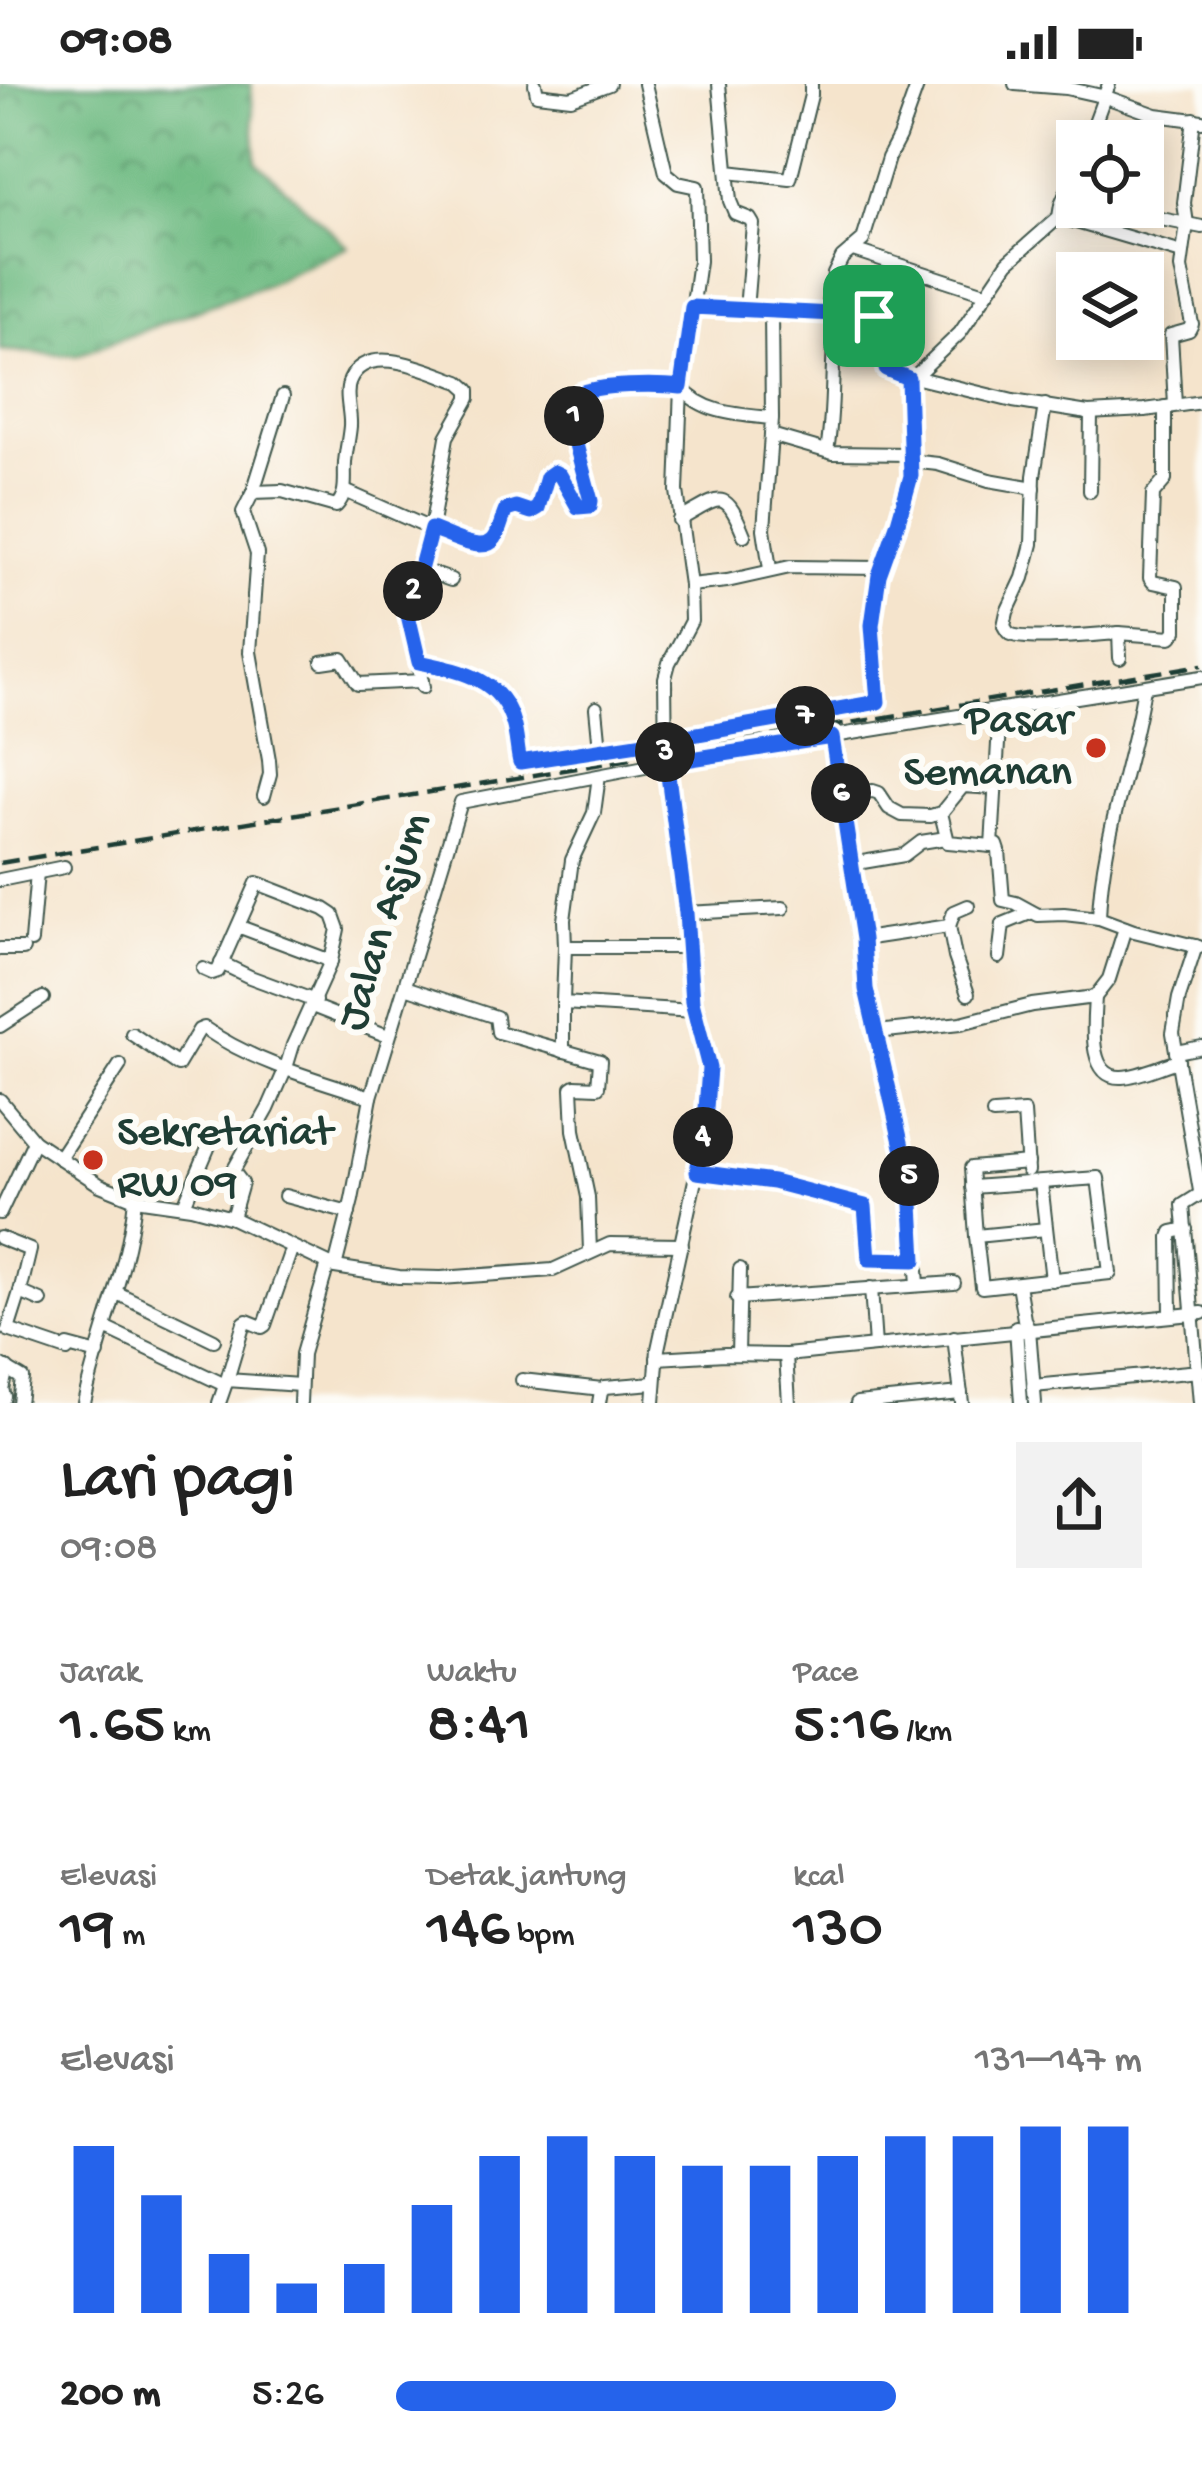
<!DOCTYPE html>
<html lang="id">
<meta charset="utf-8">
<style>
:root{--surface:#fff;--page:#f2f2f2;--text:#222;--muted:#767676;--accent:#2563eb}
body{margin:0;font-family:"Gochi Hand",sans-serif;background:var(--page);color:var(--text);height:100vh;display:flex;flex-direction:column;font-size:45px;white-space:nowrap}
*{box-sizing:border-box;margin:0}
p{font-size:39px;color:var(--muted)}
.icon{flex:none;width:66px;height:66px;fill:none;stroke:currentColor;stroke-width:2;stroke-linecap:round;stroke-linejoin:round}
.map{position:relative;height:1319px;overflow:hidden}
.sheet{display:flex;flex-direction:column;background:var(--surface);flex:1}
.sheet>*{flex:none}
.buttons{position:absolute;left:1056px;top:36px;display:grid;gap:24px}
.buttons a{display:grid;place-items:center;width:108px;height:108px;border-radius:0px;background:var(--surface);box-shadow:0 6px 30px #0003;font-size:60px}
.pin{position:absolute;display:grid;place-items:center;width:102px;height:102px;color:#fff;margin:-51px;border-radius:24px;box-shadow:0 6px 18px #0006}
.km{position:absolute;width:60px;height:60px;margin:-30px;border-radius:50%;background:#222;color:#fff;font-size:33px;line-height:60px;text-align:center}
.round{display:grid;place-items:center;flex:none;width:126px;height:126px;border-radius:0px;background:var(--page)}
.overview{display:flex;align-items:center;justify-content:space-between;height:204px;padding:0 60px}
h1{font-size:66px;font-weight:600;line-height:90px}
.metrics{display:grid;grid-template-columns:repeat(3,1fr);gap:18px;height:204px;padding:12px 60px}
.metrics div{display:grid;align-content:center}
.metrics b{font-size:60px;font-weight:600}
.metrics small{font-size:33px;font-weight:400}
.metrics p{font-size:33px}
.chart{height:336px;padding:24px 60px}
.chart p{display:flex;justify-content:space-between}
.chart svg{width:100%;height:216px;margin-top:12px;stroke:var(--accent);stroke-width:6}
ul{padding:0 60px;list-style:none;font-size:39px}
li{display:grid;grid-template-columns:192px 144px 1fr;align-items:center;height:90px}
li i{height:30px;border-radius:15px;background:var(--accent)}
.status{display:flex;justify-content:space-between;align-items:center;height:84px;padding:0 60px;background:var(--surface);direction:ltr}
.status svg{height:33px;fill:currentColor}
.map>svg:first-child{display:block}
</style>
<div class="status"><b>09:08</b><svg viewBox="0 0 49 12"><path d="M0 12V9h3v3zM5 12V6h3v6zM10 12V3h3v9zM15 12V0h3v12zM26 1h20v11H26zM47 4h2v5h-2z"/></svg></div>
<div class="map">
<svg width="1202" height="1319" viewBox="0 0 1202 1319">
<defs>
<pattern id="forest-crowns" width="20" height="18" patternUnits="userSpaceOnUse" patternTransform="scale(3)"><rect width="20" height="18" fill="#71bc84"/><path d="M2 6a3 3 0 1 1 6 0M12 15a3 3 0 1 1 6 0" fill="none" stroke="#5c9a6d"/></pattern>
</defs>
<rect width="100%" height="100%" fill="#fdfcf7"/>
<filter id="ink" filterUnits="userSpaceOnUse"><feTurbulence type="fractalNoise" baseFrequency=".00833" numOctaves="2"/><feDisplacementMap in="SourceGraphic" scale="24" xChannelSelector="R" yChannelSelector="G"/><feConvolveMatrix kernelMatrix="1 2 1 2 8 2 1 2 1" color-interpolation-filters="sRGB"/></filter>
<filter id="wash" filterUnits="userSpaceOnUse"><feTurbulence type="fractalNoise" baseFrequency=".004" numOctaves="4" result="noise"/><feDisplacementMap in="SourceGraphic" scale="48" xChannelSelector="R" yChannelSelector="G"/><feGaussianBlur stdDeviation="2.7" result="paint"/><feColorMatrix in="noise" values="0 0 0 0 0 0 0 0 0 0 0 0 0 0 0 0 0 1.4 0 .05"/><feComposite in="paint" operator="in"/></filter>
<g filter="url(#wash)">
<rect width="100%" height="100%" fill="#f5e4cc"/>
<path fill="url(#forest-crowns)" stroke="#487c5c" stroke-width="3" d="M 0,0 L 251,0 L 256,77 L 348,163 L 265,201 L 75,272 L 0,266 Z"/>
</g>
<g filter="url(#ink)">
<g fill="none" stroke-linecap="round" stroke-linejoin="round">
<g stroke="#3f564b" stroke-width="16">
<g id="street">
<path d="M 535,0 L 537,10 L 571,14 L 609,0"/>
<path d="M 719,0 L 730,117 L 735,129 L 750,135 L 753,140 L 746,226"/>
<path d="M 1015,0 L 1066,4 L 1106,13 L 1156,31 L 1202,37"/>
<path d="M 1088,57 L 1109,0"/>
<path d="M 728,88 L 790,95 L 811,11 L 811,0"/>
<path d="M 1125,123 L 1156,134 L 1202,143"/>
<path d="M 1059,133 L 1182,169"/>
<path d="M 853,166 L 985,209"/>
<path d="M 692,223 L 874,232 L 883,235 L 886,241 L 886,285 L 908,294"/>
<path d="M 771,228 L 772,334"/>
<path d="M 827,231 L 834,190 L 842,174 L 863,156 L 888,74 L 899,53 L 918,0"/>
<path d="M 914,293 L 1013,317 L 1088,329 L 1145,326 L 1202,318"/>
<path d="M 1045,321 L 1034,392 L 1032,460 L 1023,494 L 1007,528 L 1004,542 C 1006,545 1007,548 1010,550 C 1025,558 1099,550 1119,549 L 1120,574"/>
<path d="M 1175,321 L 1171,251 L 1189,246 L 1192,240 L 1181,184 L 1187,140 L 1184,119 L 1194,35"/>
<path d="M 827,367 C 835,321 830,278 837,231"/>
<path d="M 910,377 L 938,380 L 989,396 L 1034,404"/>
<path d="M 345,407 L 431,445 L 470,459 L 490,460 L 497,450 L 506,426 L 516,423 L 531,427 L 538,424 L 545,397 L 551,389 L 560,391 L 580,424 L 591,420 C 586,383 560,343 582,306 L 658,300 L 681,303 C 702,330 741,331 772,334 L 771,351 L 833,369 L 909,370"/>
<path d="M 1090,407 L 1091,329"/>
<path d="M 253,408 L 282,407 L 336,422 C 348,410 344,396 345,379 C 346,366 349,354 350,342 C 351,327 344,311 350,296 C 367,256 431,288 460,298 L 469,306 L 469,314 L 447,353 L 431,445 L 408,531 L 423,603"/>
<path d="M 679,436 C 720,414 724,401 744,451"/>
<path d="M 420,485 L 451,496"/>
<path d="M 770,485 L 764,445 L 771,351"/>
<path d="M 690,501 L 727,497 L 790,483 L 882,484"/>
<path d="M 1119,549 L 1171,553 L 1176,547 L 1176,503 L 1153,498 L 1150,494 L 1153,410 L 1165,396 L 1165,323"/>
<path d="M 322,578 L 342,575 L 358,600 L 422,597"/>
<path d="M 419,578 C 459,586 500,593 513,639 C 517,652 517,666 520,678 L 600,665"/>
<path d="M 1144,603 C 1132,680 1101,756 1099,834 L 1134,847 L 1199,863"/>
<path d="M 596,624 L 600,665 L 777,638 L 878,618 L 872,541 L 879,491 L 899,438 L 911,392 L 908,294 L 914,293 L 960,249 L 1008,178 L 1059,133 L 1061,121 L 1077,84"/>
<path d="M 1000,625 L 992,762 L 997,761 L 999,767 L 1003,816 L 1016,819 L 1038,831 L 1064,830 L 1099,834"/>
<path d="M 832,653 L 863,855 L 866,905 L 911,1103 L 918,1200"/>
<path d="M 841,710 L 873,707 L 879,709 L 889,724 L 902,731 L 930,732 L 941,729 L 963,702 L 995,704"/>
<path d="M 264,712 L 270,690 L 269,676 L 250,568 L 257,470 L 243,428 L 253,408 L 283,312"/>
<path d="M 941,729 L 948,758 L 992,762"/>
<path d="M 851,780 L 904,771 L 921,758 L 946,754"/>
<path d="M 0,796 L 64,783"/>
<path d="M 686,829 L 783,824"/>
<path d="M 949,842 L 955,873 L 968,910"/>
<path d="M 240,843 L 331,877"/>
<path d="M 863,855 L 949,842 L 954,828 L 968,822"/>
<path d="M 31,857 L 37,788"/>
<path d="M 1196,862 L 1179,914 L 1173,949 L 1200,1107 L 1199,1111 L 1183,1121 L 1200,1319"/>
<path d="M 565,863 L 564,836 L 572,776 L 594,729 L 599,692"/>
<path d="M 689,863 L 565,863 L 563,917 L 563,919 L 694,927"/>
<path d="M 0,865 L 23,865"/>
<path d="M 999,873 L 1003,840 L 1030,829"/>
<path d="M 221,879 L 250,893 L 315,917"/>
<path d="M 203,885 L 212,889 L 218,887 L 257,799 L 324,825 L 333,831 L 338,845 L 331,877 L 293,961 L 286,984 L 268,1025 L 233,1087 L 242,1099 L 232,1134"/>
<path d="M 405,903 L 496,933 L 498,948 L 600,977 L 598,1003 L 575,1002 L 572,1004 L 574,1046 L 588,1113 L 590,1167"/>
<path d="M 1095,913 C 1094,936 1086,995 1122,993 C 1140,992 1160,982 1178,977"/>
<path d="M 312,922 L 388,952"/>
<path d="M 0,942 L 43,914"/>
<path d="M 877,948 L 961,939 L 1032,921 L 1095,913 L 1109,895 L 1125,844"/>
<path d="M 132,950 L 178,981 L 199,946 L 204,944 C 253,978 314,995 371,1013"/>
<path d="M 563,967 L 563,919"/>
<path d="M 1176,968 L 1202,963"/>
<path d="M 0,1016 L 34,1057 L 100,1101 L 135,1115 L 191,1123 L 232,1134 L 335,1183 L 399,1193 L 441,1194 L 553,1186 L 610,1160 L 682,1161"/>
<path d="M 993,1030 L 1024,1028 L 1028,1087"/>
<path d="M 59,1074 L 120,981"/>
<path d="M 697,1087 L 773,1098 L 865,1122 L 869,1175 L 915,1176"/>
<path d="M 1041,1099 L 1052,1196"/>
<path d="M 972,1103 L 1098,1094 L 1110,1189 L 982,1203 L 976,1152 L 1046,1145"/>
<path d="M 285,1112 L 349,1129"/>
<path d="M 184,1121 L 209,1062"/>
<path d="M 0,1129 L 34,1057"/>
<path d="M 976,1152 L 971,1084 L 1028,1079"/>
<path d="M 0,1154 L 30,1166 L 20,1208 L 41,1217"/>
<path d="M 335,1183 L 352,1116 L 371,1013 L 461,718 L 666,679 L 665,594 L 669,579 L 691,537 L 690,501 L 677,407 L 681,303 L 699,177 L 697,103 L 678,99 L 666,89 L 645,0"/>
<path d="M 1018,1200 L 1024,1235 L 1029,1245 L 1035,1319"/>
<path d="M 871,1204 L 875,1262"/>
<path d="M 20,1208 L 8,1246 L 67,1266 L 68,1262 L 98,1270"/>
<path d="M 117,1209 L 214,1256"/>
<path d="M 737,1214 L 954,1199"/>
<path d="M 1171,1231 L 1170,1153 L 1172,1148 L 1186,1145"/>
<path d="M 1016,1243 L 1021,1319"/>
<path d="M 105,1244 L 225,1301"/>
<path d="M 954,1253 L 962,1319"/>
<path d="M 738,1270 L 740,1185"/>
<path d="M 786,1271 L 789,1319"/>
<path d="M 657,1274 L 725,1270 L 786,1271 L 1202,1229"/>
<path d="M 0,1281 L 22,1294 L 19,1319"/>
<path d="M 227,1296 L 244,1239 L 247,1237 L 262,1243 L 265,1241 L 292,1163"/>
<path d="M 522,1296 L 602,1305"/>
<path d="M 1033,1302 L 1200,1287"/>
<path d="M 2,1319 L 4,1312 L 2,1305 L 7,1284"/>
<path d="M 84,1319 C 99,1250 128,1186 135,1115"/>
<path d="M 219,1319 L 227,1296 L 300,1301"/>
<path d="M 300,1319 L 302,1270 L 328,1180"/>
<path d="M 599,1319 L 601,1307 L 605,1303 L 654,1299"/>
<path d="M 654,1319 L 658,1265 L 697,1087 L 709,999 L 709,984 L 692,918 L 686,829 L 666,679 L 1202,593"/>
<path d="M 857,1319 L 961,1309"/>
</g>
</g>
<use href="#street" stroke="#fff" stroke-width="12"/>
<path stroke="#1f3d34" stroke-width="4.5" stroke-dasharray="18 9" stroke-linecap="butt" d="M 0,779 L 1202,581"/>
</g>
</g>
<g fill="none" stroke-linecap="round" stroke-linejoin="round" filter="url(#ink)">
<g stroke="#fff" stroke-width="24">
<path id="route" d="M 874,232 L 692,223 L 681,303 C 659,300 597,300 578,310 L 573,349 L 591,417 L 590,422 L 578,423 L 560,391 L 554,388 L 547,393 L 538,424 L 531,428 L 516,423 L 506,426 C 502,434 500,446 495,454 C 483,472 447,450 431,445 L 408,531 L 419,578 C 460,587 500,593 513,639 C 517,652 517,666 520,678 L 664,656 L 666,676 L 686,829 L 692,918 L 709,984 L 705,1038 L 697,1088 L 773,1098 L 865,1122 L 869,1175 L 915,1176 L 911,1102 L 866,905 L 863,855 L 832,653 L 666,679 L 664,656 L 878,618 L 872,541 L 879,491 L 898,438 L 911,392 L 908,294 L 886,285 L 886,241 L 883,235 L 874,232"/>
</g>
<use href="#route" stroke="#2563eb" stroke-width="15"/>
</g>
<g fill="#c8321e" stroke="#fdfcf7" stroke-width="4.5">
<circle cx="1096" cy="664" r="12"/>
<circle cx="93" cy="1076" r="12"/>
</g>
<g text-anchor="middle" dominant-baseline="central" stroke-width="12" stroke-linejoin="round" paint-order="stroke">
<g font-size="45" fill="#1f3d34" stroke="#fdfcf7" text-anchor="end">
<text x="1072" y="638">Pasar<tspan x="1072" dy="52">Semanan</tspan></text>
<text x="117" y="1050" text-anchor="start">Sekretariat<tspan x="117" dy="52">RW 09</tspan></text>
</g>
<g font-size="45" fill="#1f3d34" stroke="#fdfcf7">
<text transform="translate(386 838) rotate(-73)">Jalan Asjum</text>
</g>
</g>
</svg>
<div class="buttons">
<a><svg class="icon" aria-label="locate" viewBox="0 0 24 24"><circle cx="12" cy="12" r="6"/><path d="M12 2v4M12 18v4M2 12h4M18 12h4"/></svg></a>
<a><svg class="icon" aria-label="layers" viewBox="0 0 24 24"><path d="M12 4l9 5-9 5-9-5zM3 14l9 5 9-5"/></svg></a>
</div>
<div class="pin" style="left:874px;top:232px;background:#1e9e55"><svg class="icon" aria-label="arrive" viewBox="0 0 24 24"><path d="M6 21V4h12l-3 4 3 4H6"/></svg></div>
<b class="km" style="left:574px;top:332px">1</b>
<b class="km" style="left:413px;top:507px">2</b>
<b class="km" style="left:665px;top:668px">3</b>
<b class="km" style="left:703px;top:1053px">4</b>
<b class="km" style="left:909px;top:1092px">5</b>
<b class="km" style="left:841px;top:709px">6</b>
<b class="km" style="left:805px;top:632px">7</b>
</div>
<section class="sheet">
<div class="overview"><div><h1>Lari pagi</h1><p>09:08</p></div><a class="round"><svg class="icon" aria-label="share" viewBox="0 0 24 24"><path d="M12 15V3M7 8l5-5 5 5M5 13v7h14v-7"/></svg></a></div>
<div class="metrics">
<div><p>Jarak</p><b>1.65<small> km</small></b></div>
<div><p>Waktu</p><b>8:41</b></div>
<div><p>Pace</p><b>5:16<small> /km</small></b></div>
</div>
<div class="metrics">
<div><p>Elevasi</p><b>19<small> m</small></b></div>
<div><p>Detak jantung</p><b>146<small> bpm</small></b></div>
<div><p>kcal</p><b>130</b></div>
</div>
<div class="chart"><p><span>Elevasi</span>131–147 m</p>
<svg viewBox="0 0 160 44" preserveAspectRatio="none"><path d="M5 44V10M15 44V20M25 44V32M35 44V38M45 44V34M55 44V22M65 44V12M75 44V8M85 44V12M95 44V14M105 44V14M115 44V12M125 44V8M135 44V8M145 44V6M155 44V6"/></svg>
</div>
<ul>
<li><b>200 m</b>5:26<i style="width:67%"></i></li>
</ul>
</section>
